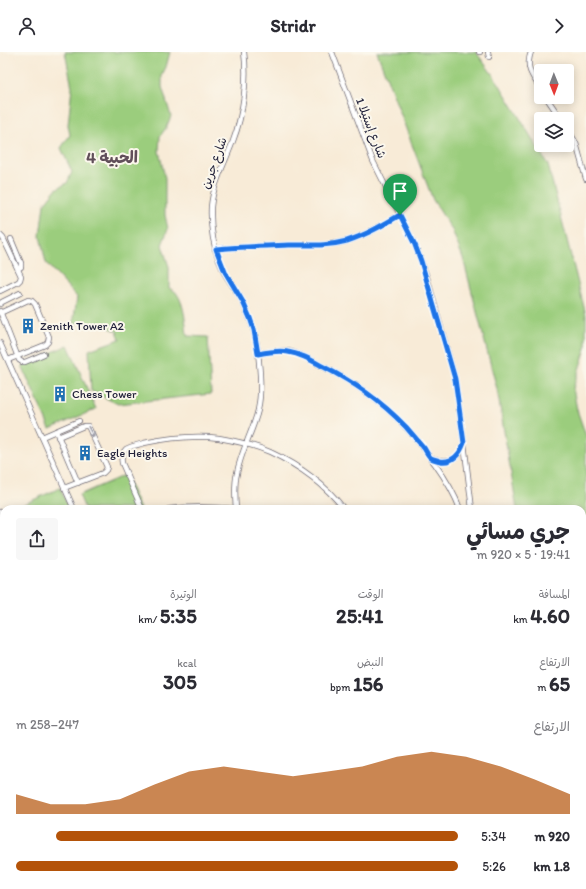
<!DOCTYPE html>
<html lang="ar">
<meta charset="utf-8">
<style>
:root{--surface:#fff;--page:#f7f7f7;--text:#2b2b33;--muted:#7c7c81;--accent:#b45309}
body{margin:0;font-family:Itim,"Playpen Sans Arabic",sans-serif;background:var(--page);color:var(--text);direction:rtl;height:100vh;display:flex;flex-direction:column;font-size:15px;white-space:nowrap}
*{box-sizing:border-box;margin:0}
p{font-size:13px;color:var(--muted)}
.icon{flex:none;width:22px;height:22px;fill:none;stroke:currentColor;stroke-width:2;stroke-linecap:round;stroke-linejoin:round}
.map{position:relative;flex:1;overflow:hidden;direction:ltr}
.sheet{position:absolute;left:0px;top:453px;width:586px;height:384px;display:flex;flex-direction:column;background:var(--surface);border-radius:12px 12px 0 0;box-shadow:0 2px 10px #0003;direction:rtl}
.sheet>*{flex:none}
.needle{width:26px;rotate:179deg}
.tools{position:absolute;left:534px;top:12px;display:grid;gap:8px}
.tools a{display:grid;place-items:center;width:40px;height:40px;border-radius:4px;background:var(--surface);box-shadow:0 2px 10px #0003;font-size:20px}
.pin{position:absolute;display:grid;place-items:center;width:34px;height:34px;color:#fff;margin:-41px -17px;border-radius:50% 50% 50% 0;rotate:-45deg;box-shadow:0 0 4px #0007}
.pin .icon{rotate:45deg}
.round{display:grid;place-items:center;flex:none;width:42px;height:42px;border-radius:4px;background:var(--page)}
.headline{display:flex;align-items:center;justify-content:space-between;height:68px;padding:0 16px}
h1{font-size:22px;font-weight:700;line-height:30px}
.figures{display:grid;grid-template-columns:repeat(3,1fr);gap:6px;height:68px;padding:4px 16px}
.figures div{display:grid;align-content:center}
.figures b{font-size:20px;font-weight:700}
.figures small{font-size:11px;font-weight:400}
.figures p{font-size:11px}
.chart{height:112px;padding:8px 16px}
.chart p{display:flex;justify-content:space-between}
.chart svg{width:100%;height:72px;margin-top:4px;fill:var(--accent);opacity:.7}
ul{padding:0 16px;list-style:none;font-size:13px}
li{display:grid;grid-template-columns:64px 48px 1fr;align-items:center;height:30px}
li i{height:10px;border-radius:5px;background:var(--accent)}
header{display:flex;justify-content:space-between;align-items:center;height:52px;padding:0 16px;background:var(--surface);font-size:18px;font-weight:700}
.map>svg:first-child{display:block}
</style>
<header><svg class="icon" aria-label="forward" viewBox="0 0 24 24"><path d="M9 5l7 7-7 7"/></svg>Stridr<svg class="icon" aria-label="person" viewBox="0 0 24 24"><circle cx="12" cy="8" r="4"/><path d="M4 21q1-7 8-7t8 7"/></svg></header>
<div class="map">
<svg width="586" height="837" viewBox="0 0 586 837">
<rect width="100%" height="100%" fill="#fbf7ec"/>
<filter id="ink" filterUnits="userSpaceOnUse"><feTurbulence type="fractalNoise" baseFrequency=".025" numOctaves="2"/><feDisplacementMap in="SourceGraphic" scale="8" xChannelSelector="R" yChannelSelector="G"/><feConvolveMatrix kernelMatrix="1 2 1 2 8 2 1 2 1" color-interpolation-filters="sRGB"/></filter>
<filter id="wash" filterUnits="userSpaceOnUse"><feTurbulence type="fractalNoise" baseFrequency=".012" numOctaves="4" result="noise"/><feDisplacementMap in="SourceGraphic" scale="16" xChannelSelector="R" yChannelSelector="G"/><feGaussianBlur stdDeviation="0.9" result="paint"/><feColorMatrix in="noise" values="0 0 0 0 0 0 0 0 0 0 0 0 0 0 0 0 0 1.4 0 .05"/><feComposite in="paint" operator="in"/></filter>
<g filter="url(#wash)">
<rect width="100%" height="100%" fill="#f8ebd7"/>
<g fill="#9bcd7d" stroke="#5e785c">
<path d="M 65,0 L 170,0 L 166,15 L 162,23 L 162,35 L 171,64 L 166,76 L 160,84 L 159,99 L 165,126 L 165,163 L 168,177 L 162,193 L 169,215 L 169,236 C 172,238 176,239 177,242 C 184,251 186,272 187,284 L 208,285 L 211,342 L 118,352 L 91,339 L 89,298 L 120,287 L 117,279 L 102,273 L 74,271 L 74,266 L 77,245 L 46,211 L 40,184 L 44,152 L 56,137 L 67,131 L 72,120 L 61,96 L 70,83 L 68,73 L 72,35 Z"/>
<path d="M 377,0 L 476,0 L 498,30 L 548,113 L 586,263 L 586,296 L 573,336 L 577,358 L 586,384 L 586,556 L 582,553 L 582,457 L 517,457 L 497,337 L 463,206 L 452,178 L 433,148 Z"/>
<path d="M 68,293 L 96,357 L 50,377 L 22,314 Z"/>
<path d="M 125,423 L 140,457 L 85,457 L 79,443 Z"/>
<path d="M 60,436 L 69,457 L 13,457 Z"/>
</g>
</g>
<g filter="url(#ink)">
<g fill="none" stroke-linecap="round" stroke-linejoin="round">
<g stroke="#6d6872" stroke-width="6">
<g id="minor">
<path d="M 332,0 L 373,109 L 415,193 L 427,225 L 455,327 L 464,391 L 472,457"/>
<path d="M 479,0 L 480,0"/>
<path d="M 488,0 L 489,5"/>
<path d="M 531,0 C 525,16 532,24 541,37"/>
<path d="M 546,45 L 561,67"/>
<path d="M 567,76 L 576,91 L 586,127"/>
<path d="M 0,183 L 3,186 L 21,224 L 20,228 L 18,230 L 0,239"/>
<path d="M 11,187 L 21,211 L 21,215 L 18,217"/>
<path d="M 215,197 C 241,195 267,194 292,193 C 311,193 329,194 347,189 C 366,183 383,173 400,163"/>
<path d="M 0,252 L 2,250 L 20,241"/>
<path d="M 0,259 L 19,308 L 22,310 L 25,310 L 44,302"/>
<path d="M 0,261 L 28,248 L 32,249 L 35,252 L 49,285 L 48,290 L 45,293 L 8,308"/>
<path d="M 0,291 L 74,457"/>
<path d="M 258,302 C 268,300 278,298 288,299 C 301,302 313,309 324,315 C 371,339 405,368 435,412 C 445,426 454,440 460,457"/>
<path d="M 56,379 L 78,431"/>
<path d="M 42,385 L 79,369"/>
<path d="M 58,385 L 84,374 L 88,374 L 107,415 L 106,418 L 103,421 L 64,436"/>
<path d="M 432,406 C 447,411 458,409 464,393"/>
<path d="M 142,457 L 122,411 C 121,406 122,401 126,397 C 131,394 138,393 144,391 C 168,386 194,383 219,386 C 236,389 254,393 270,400 C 298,413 325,432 344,457"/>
<path d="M 169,457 C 191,454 214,455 236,457 C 235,445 234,433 237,421 C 241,399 253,379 258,358 C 262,339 260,319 258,300 C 256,283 251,267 243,251 C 238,240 230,231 224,220 C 214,199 210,178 211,155 C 213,132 225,111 233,89 C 243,63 248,28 244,0"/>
<path d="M 0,460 L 4,465"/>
<path d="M 0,480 L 4,485"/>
<path d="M 582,600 L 586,603"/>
<path d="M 582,625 L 586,621"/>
<path d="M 582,657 L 586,660"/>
<path d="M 582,761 L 586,762"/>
<path d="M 415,833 L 417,837"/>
<path d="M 580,833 L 581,837"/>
<path d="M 23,837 L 24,833"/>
<path d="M 394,837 L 404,833"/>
</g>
</g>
<g stroke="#6d6872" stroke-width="8">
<g id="tertiary">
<path d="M 0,741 L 4,744"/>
<path d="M 0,754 L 4,757"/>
<path d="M 334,833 L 337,837"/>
<path d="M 346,833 L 348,837"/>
<path d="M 85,837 L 85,833"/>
<path d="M 98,837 L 101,833"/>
</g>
</g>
<g stroke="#6d6872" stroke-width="8">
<g id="secondary">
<path d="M 0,658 L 4,656"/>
<path d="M 0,671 L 4,669"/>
<path d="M 532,833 L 533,837"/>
</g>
</g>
<use href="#minor" stroke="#fff" stroke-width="4.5"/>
<use href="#tertiary" stroke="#fff" stroke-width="5.5"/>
<use href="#secondary" stroke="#fde4d1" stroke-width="6"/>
</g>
<defs><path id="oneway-shaft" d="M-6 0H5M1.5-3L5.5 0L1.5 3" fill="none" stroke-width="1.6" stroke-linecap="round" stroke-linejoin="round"/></defs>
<use stroke="#9c9ca7" href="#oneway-shaft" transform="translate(91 380) rotate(62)"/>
</g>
<g fill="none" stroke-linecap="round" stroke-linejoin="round" filter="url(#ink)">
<g stroke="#fff" stroke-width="8">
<path id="route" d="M 400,163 L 415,193 L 421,209 L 455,327 L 464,391 C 460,402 453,411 440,409 C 437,408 433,407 431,406 C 428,404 426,399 424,396 C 418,389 412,382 406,375 C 380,348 355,331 322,314 C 311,308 301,302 288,300 C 278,298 268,300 258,302 L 254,278 L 250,266 L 243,250 L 225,220 L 216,197 C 241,195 267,194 292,193 C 311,193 329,194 347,189 C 366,183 383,173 400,163 Z"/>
</g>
<use href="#route" stroke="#1a73e8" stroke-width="5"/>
</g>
<defs>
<g id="building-bare" transform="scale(1.2)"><path d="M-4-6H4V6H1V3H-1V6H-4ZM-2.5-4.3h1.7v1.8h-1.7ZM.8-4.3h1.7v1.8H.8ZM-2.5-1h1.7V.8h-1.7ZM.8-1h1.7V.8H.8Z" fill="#1f6fb2" stroke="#fbf7ec" stroke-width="2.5" paint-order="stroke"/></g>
</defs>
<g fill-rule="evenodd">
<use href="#building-bare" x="28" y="274"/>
<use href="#building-bare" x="60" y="342"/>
<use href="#building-bare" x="85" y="401"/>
</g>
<g text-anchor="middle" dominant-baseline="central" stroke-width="4" stroke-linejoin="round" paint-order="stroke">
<g font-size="12" fill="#22223b" stroke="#fbf7ec">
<text transform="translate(371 76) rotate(69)">شارع إستيلا 1</text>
<text transform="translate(214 111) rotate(-70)">شارع جرين</text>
</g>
<g font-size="12" fill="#22223b" stroke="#fbf7ec" text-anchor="start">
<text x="40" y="274">Zenith Tower A2</text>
<text x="72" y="342">Chess Tower</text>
<text x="97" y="401">Eagle Heights</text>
</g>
<g font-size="16" font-weight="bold" fill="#614f5a" stroke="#fbf7ec">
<text x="112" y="105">الحبية 4</text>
</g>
</g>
</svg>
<div class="tools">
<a><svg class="needle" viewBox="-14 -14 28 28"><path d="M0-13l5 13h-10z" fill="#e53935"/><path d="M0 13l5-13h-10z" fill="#7c7c81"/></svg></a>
<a><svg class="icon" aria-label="layers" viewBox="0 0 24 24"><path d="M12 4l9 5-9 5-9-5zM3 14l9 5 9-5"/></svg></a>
</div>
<div class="pin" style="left:400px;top:163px;background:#1e9e55"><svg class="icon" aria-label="arrive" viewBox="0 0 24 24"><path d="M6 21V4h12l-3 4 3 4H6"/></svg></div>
<section class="sheet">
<div class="headline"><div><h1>جري مسائي</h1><p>19:41 · 5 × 920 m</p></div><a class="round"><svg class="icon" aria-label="share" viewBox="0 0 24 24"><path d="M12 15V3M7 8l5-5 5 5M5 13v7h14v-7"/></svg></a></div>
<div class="figures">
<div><p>المسافة</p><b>4.60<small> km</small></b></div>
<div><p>الوقت</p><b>25:41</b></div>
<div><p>الوتيرة</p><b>5:35<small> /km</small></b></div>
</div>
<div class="figures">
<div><p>الارتفاع</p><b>65<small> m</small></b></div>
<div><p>النبض</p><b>156<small> bpm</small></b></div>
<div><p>kcal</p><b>305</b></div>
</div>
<div class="chart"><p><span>الارتفاع</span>247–258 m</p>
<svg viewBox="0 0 160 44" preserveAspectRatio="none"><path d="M0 44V32L10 38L20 38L30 35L40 26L50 18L60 15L70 18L80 21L90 18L100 15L110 9L120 6L130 9L140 15L150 23L160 32V44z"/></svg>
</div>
<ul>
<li><b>920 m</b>5:34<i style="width:91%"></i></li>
<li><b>1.8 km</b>5:26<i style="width:100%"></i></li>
</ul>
</section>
</div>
